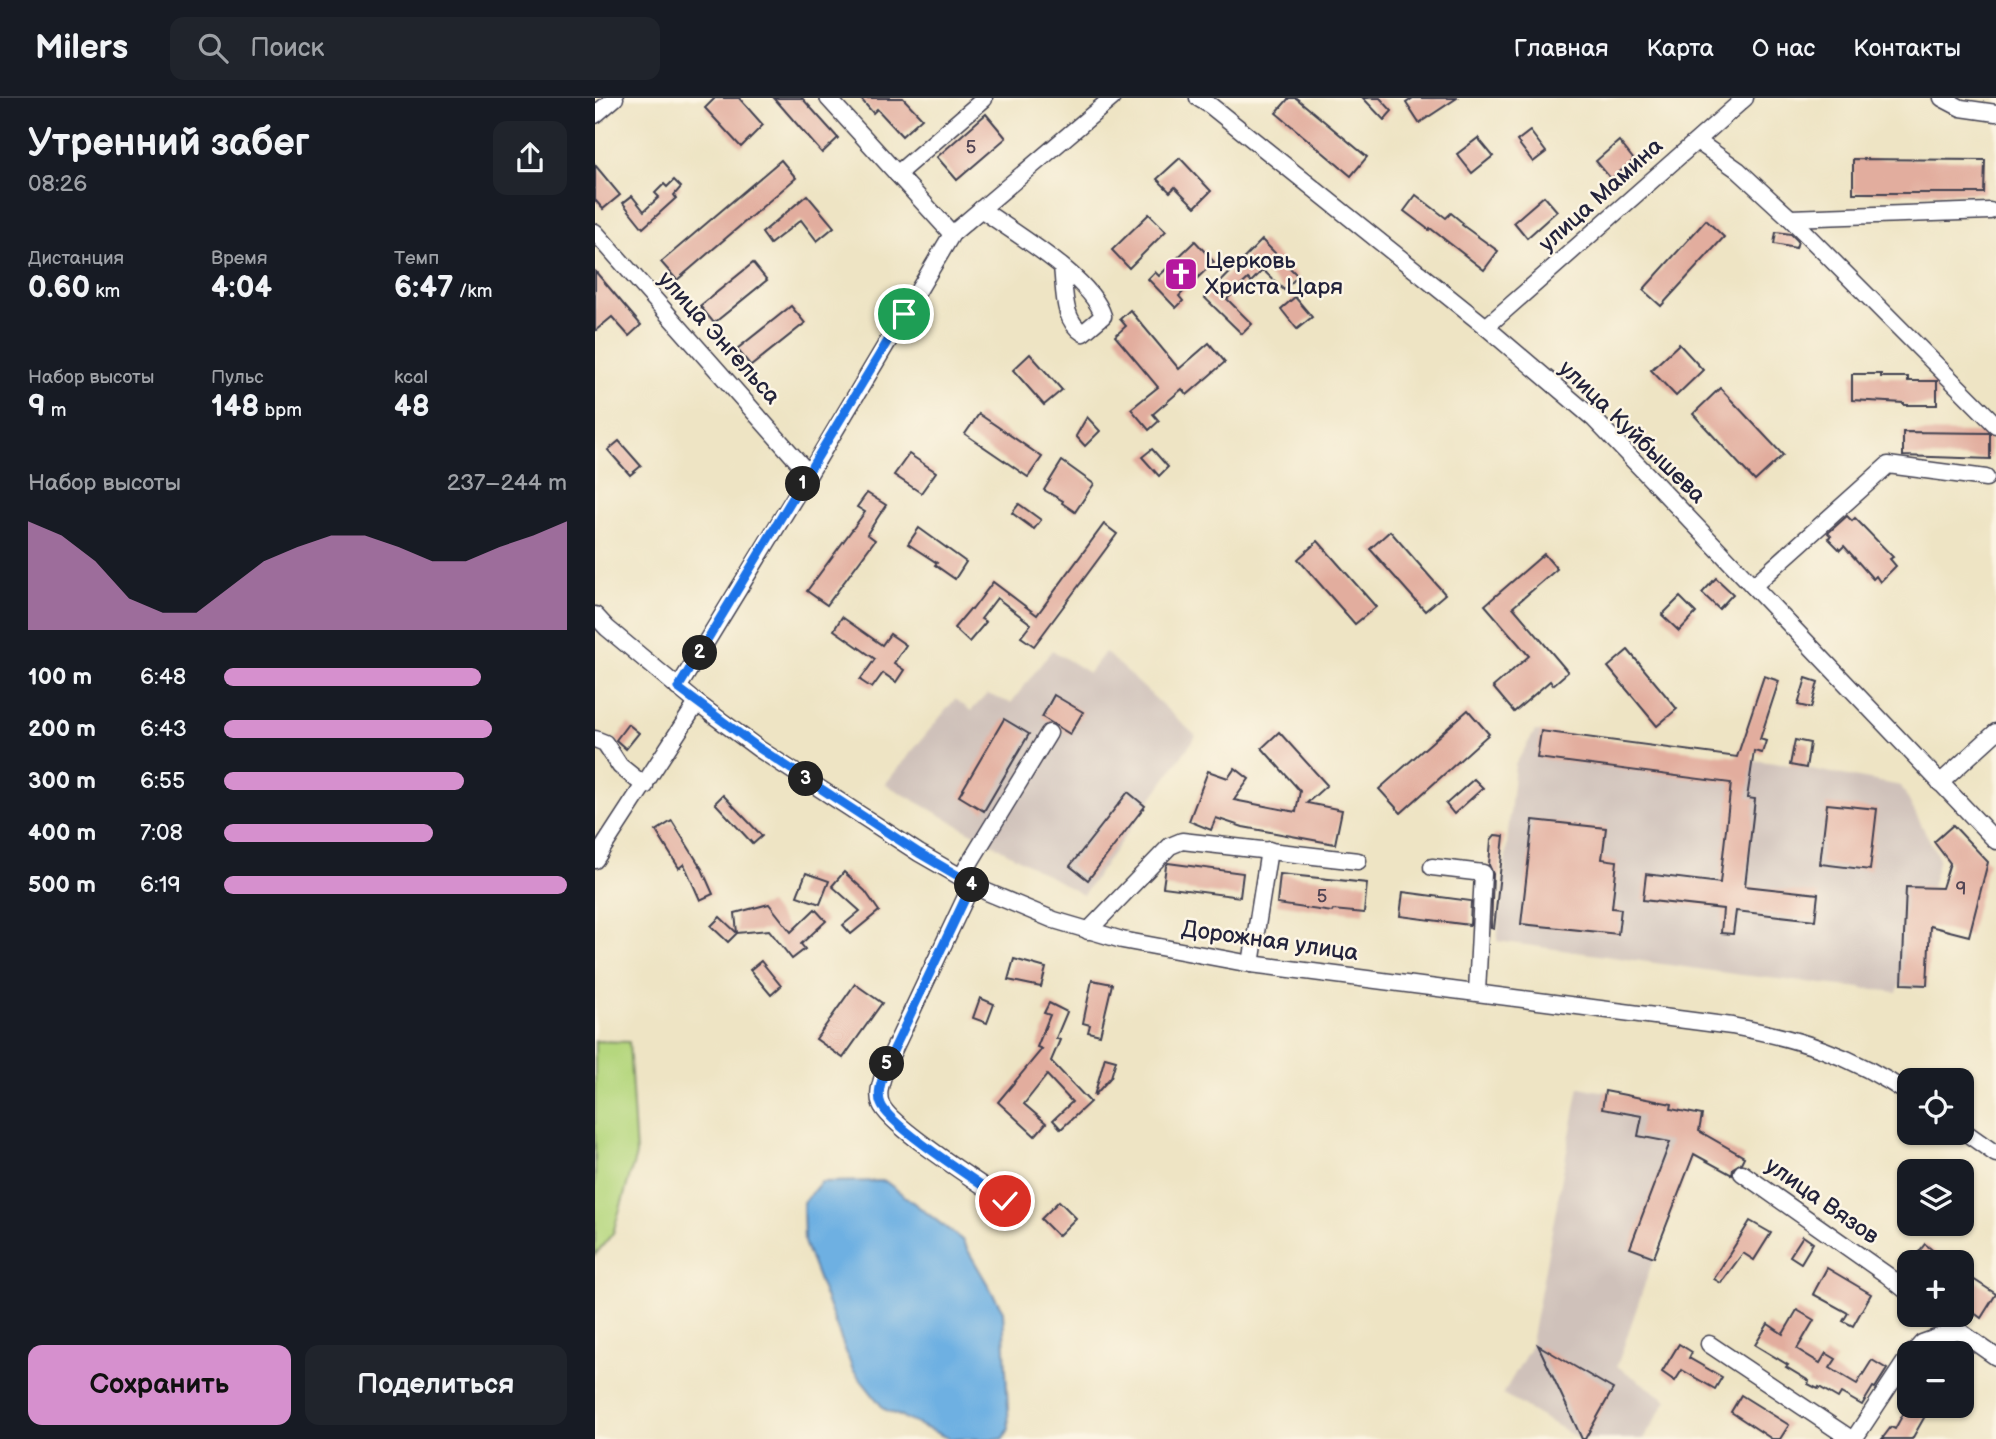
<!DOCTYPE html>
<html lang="ru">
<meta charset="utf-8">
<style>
:root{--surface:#171b24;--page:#20242c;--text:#f1f3f6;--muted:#9ea1a6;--line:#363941;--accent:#d690ce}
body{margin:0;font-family:"Balsamiq Sans",sans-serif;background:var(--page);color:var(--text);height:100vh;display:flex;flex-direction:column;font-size:26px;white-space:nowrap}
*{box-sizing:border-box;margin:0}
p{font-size:23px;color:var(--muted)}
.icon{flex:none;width:38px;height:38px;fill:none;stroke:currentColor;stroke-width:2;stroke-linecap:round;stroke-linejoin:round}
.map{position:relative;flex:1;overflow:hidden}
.side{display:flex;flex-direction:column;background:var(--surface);width:595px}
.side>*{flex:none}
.controls{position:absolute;left:1302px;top:970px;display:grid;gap:14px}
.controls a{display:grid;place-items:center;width:77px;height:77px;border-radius:14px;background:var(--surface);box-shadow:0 2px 5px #0004;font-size:35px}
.pin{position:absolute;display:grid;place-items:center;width:60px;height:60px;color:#fff;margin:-30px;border:4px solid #fff;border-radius:50%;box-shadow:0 2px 7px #0007}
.km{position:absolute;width:35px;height:35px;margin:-18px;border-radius:50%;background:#222;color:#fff;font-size:19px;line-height:35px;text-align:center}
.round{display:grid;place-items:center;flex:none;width:74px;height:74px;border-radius:14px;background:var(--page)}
.head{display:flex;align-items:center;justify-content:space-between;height:119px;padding:0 28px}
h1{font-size:38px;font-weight:700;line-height:52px}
.stats{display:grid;grid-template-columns:repeat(3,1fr);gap:10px;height:119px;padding:7px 28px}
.stats div{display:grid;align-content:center}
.stats b{font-size:30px;font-weight:700}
.stats small{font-size:19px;font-weight:400}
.stats p{font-size:19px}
.chart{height:196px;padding:14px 28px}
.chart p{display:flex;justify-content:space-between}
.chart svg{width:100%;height:126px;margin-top:7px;fill:var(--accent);opacity:.7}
.button{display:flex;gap:14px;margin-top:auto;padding:14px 28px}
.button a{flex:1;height:80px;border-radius:14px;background:var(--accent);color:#111;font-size:28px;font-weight:700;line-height:80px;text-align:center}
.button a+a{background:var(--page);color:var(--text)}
ul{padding:0 28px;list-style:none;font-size:23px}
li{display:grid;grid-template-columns:112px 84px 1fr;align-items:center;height:52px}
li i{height:18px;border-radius:9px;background:var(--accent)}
header{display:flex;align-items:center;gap:42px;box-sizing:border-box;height:98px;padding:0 35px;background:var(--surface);border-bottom:2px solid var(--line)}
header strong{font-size:33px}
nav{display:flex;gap:38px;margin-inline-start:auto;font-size:24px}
.search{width:490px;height:63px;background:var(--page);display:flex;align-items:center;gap:18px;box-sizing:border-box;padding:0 24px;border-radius:14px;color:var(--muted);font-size:26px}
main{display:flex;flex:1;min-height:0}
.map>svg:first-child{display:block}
</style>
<header>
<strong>Milers</strong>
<div class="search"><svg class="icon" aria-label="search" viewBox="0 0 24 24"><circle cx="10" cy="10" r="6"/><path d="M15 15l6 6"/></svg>Поиск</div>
<nav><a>Главная</a><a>Карта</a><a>О нас</a><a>Контакты</a></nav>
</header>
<main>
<section class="side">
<div class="head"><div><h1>Утренний забег</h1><p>08:26</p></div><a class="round"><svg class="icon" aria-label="share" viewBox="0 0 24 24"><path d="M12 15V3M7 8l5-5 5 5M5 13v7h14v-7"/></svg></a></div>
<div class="stats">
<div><p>Дистанция</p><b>0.60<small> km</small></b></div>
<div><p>Время</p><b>4:04</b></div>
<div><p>Темп</p><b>6:47<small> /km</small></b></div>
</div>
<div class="stats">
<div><p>Набор высоты</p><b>9<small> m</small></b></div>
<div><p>Пульс</p><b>148<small> bpm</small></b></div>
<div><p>kcal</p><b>48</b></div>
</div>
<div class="chart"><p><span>Набор высоты</span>237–244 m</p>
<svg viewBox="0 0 160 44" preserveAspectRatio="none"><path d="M0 44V6L10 11L20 20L30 33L40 38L50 38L60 29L70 20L80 15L90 11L100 11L110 15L120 20L130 20L140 15L150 11L160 6V44z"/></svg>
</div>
<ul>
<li><b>100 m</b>6:48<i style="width:75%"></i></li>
<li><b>200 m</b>6:43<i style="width:78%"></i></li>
<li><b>300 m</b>6:55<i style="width:70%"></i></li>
<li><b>400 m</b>7:08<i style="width:61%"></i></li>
<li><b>500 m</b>6:19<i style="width:100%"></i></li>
</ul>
<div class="button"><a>Сохранить</a><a>Поделиться</a></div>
</section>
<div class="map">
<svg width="1401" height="1341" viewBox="0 0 1401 1341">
<rect width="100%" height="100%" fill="#fcf5e5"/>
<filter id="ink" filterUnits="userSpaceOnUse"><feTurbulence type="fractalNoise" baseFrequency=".0143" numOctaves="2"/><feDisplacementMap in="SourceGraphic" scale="14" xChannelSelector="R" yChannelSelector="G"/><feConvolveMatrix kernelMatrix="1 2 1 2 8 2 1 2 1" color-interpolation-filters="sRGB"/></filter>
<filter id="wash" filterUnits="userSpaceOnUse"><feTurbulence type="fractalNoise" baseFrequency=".00686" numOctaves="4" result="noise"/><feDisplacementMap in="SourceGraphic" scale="28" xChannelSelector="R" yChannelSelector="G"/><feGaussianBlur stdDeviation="1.57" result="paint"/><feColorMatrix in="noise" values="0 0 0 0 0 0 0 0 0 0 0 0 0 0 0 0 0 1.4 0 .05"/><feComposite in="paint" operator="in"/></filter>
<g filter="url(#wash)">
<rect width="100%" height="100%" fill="#eee4c4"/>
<g fill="#cfc1ba">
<path d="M 457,552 L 494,575 L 510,554 L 601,638 L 488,797 L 290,686 L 360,601 L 376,613 L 392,596 L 416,605 Z"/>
<path d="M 940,633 L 1195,667 L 1306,688 L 1344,760 L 1336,790 L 1332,890 L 1304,888 L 1302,894 L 1146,877 L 902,843 L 920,667 Z"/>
<path d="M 984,989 L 1077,1006 L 1077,1011 L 1107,1017 L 1099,1056 L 1059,1159 L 1022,1268 L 1072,1302 L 1049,1341 L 984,1341 L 908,1296 L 935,1250 Z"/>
</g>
<path fill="#b5d77e" stroke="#6c7c5c" stroke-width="2" d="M 0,943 L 34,944 L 41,1057 L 18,1135 L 0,1157 Z"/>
<path fill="#6eb0e2" stroke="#48698e" stroke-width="2" d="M 290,1083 L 367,1142 L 408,1213 L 414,1331 L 408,1341 L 355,1341 L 289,1311 L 258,1272 L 209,1144 L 208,1105 L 226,1084 Z"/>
<g id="blocks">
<g fill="#e2ad9e">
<path d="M 120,0 L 144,0 L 168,27 L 146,49 L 110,10 Z"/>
<path d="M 179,0 L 207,0 L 243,40 L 227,55 Z"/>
<path d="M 265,0 L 308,0 L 327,20 L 307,38 L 282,11 L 278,15 Z"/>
<path d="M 694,0 L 701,0 L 772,59 L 756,78 L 681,15 Z"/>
<path d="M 768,0 L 785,0 L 797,13 L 789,22 Z"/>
<path d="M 818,0 L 862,0 L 824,25 L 811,5 Z"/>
<path d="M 391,16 L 411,40 L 362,82 L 342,59 Z"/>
<path d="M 935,33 L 951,54 L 938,64 L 922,43 Z"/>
<path d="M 883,40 L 898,58 L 877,75 L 862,56 Z"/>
<path d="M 1024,43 L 1039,62 L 1016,81 L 1001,63 Z"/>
<path d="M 585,60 L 616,93 L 600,109 L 580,89 L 575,94 L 562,81 Z"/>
<path d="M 1258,61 L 1390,62 L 1389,95 L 1258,95 Z"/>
<path d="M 186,62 L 201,80 L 82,182 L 66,164 Z"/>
<path d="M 0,67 L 25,97 L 8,111 L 0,102 Z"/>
<path d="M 79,82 L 86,89 L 79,97 L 81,100 L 48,130 L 28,105 L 37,98 L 49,113 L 64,99 L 60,95 L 69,86 L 72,89 Z"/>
<path d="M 212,97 L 239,129 L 222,143 L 206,122 L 175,146 L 167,135 Z"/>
<path d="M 821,97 L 851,120 L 856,115 L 868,125 L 867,127 L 903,153 L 889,172 L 835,130 L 834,132 L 809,113 Z"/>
<path d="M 949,98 L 962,113 L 932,140 L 919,124 Z"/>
<path d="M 554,116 L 571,133 L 534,170 L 517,152 Z"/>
<path d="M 1111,122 L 1129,139 L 1066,208 L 1048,192 Z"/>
<path d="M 1181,134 L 1196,136 L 1203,143 L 1201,150 L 1179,146 Z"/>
<path d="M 667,142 L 703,178 L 689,192 L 668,172 L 656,184 L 653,181 L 632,201 L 657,226 L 647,236 L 610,200 Z"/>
<path d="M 600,143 L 619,164 L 584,198 L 588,203 L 581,210 L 553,181 L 560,174 L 564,178 Z"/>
<path d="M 158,165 L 172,182 L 119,225 L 105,208 Z"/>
<path d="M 0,173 L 46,227 L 34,238 L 17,219 L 0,233 Z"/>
<path d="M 700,199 L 717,219 L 702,231 L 686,211 Z"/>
<path d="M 196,208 L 210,225 L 156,268 L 142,251 Z"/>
<path d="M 535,212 L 584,271 L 614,245 L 630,264 L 592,297 L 587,291 L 558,316 L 564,323 L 554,332 L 536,311 L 563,289 L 520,238 L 531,228 L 525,221 Z"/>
<path d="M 1084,246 L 1108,272 L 1081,298 L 1056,272 Z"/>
<path d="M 435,256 L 467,292 L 449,307 L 418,272 Z"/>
<path d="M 1257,276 L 1286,276 L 1286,279 L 1313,279 L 1313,283 L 1342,283 L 1342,307 L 1309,307 L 1309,305 L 1257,302 Z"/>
<path d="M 1125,290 L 1188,357 L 1160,383 L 1098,316 Z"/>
<path d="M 384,316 L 447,359 L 433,379 L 370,336 Z"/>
<path d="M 492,319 L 505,333 L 490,348 L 481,338 Z"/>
<path d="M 1308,334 L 1395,335 L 1395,361 L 1308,358 Z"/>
<path d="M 24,343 L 46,368 L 35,377 L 13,352 Z"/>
<path d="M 557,351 L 573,369 L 564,378 L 547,359 Z"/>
<path d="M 314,356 L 341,374 L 326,395 L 299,377 Z"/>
<path d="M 467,363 L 499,386 L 480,414 L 467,405 L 468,403 L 449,392 Z"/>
<path d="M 272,395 L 291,407 L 272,436 L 280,442 L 232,507 L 212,493 L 270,414 L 262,409 Z"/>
<path d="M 424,406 L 446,422 L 439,431 L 417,415 Z"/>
<path d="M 1252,418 L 1257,423 L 1260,420 L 1298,459 L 1295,461 L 1301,468 L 1285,484 L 1281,478 L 1278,481 L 1249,448 L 1245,452 L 1233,440 L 1236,438 L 1233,435 Z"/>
<path d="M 509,426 L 522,436 L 439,548 L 426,539 L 436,526 L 402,500 L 386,521 L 391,524 L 374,544 L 359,530 L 375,511 L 377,512 L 398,484 L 442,517 Z"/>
<path d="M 324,430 L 371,464 L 360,481 L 340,467 L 342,465 L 313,446 Z"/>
<path d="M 795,433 L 850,496 L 830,513 L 775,451 Z"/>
<path d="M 723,443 L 781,509 L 760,526 L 703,461 Z"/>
<path d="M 949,456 L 962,471 L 918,509 L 973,574 L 958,587 L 955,583 L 919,614 L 898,589 L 934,558 L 890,507 Z"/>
<path d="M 1121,480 L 1138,496 L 1124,511 L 1107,495 Z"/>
<path d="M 1085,499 L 1101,515 L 1084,533 L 1067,517 Z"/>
<path d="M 247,519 L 287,547 L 295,536 L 311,547 L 299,565 L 309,572 L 301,584 L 288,575 L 277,590 L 265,582 L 280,561 L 239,532 Z"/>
<path d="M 1033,552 L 1082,611 L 1062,628 L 1013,569 Z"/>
<path d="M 1169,578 L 1184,583 L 1165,641 L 1171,643 L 1167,655 L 1159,653 L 1152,700 L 1160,701 L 1150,788 L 1223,796 L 1220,822 L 1141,813 L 1138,836 L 1126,835 L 1128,811 L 1048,802 L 1051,776 L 1125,785 L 1136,685 L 942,660 L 946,633 L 1142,659 Z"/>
<path d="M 1211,580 L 1223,584 L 1216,610 L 1203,607 Z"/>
<path d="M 459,597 L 488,614 L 475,636 L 447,619 Z"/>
<path d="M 873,612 L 894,636 L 806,715 L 784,691 Z"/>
<path d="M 409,621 L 434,636 L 389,713 L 364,698 Z"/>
<path d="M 33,626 L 44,635 L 31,651 L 21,642 Z"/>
<path d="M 684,634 L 732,687 L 712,705 L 747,712 L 740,746 L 648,729 L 621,720 L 616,732 L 594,723 L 613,673 L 633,680 L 640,670 L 654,681 L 639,702 L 701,714 L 705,693 L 667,650 Z"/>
<path d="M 1200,642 L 1215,645 L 1211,670 L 1195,667 Z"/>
<path d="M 879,681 L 888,690 L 859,716 L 851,706 Z"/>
<path d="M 533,694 L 550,708 L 493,782 L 475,768 Z"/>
<path d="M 128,697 L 167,738 L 158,746 L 120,705 Z"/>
<path d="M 1232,706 L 1282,711 L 1275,772 L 1225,766 Z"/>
<path d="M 938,722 L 1011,730 L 1007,761 L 1022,763 L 1017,810 L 1026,811 L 1023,836 L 926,826 Z"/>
<path d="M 77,723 L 107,771 L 118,796 L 105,802 L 89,766 L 84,770 L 61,733 Z"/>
<path d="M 1358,727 L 1393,764 L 1374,838 L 1335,828 L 1332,887 L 1307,886 L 1311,789 L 1347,790 L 1355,765 L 1339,744 Z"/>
<path d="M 900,737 L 909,738 L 899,831 L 896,830 L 898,776 L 894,767 L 896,742 Z"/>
<path d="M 573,765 L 648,775 L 645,799 L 568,789 L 571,768 Z"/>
<path d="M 249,774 L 270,793 L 284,813 L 256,836 L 248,827 L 265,813 L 237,788 Z"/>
<path d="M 211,775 L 234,783 L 225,806 L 202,798 Z"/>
<path d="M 685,776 L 772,785 L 769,815 L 738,812 L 737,814 L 682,806 Z"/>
<path d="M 808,794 L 876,803 L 875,827 L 805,818 Z"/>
<path d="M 174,806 L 196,834 L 220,811 L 231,823 L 206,846 L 210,851 L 197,861 L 174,832 L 142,835 L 140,815 Z"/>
<path d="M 125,819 L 142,835 L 133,844 L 116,828 Z"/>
<path d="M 419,861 L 451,870 L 446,889 L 413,882 Z"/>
<path d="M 166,863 L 186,888 L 176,897 L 155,872 Z"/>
<path d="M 497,882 L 517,886 L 505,937 L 493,934 L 495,927 L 488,925 Z"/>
<path d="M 260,886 L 287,905 L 248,960 L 221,941 Z"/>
<path d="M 385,900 L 399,906 L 392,925 L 378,920 Z"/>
<path d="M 454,905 L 472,914 L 461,940 L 465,942 L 456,963 L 495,1004 L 466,1031 L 458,1022 L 477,1004 L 452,977 L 429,1006 L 451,1025 L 440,1038 L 403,1004 L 447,951 L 442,949 L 455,917 L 449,915 Z"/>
<path d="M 510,959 L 521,962 L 516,979 L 499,998 Z"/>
<path d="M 1010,993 L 1077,1006 L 1076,1011 L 1107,1017 L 1104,1033 L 1149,1059 L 1146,1065 L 1138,1070 L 1137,1077 L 1099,1056 L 1059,1159 L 1035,1150 L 1075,1044 L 1043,1038 L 1047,1018 L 1007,1011 Z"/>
<path d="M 464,1103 L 481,1120 L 463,1138 L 446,1121 Z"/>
<path d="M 1155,1123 L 1176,1135 L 1159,1162 L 1148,1155 L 1126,1185 L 1119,1181 Z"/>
<path d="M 1208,1138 L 1218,1145 L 1206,1165 L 1195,1158 Z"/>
<path d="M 1330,1146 L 1352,1164 L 1316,1164 Z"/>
<path d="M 1232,1170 L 1276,1196 L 1258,1228 L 1248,1223 L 1253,1215 L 1218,1196 Z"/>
<path d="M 1378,1181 L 1401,1196 L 1386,1220 L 1367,1206 L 1367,1197 Z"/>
<path d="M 1202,1212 L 1219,1222 L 1202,1251 L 1225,1265 L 1231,1255 L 1241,1261 L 1235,1270 L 1262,1286 L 1277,1262 L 1292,1271 L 1280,1290 L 1278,1289 L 1267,1307 L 1246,1295 L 1243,1300 L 1224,1289 L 1223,1291 L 1213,1286 L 1214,1283 L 1191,1269 L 1193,1267 L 1160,1247 L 1173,1226 L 1188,1236 Z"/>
<path d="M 1084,1246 L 1097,1254 L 1094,1260 L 1127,1279 L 1120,1291 L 1087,1272 L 1080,1283 L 1067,1274 Z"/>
<path d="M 943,1247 L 1018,1291 L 990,1341 L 987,1341 Z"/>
<path d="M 1146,1297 L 1194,1327 L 1185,1341 L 1177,1341 L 1136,1314 Z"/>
<path d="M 1313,1307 L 1329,1307 L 1334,1311 L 1317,1341 L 1287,1341 L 1296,1329 L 1300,1331 Z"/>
</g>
</g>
</g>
<g filter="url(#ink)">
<use href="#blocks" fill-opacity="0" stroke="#413f50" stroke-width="2"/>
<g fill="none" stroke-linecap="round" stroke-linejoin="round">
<g stroke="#413f50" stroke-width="19">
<g id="minor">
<path d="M 233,0 L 357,136"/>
<path d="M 603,0 L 616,8 L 891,229 L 999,321 L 1401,743"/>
<path d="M 1347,0 L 1366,10 L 1401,15"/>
<path d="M 0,17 L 20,0"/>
<path d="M 1102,43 L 1143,72 L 1195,120 L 1401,327"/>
<path d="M 302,76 L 389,1"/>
<path d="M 386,111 C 419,135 497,180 508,218 L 488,235 C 467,222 470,192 467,169"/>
<path d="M 1195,120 L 1395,113"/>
<path d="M 0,134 L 214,376"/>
<path d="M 891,229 L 1150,0"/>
<path d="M 1158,488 L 1293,367 L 1391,380"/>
<path d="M 0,517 L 12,530 L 102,605 L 164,651 L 324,755 L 392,794 L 459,822 L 527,842 L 656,866 L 1137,928 C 1205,941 1257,957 1314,996"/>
<path d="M 83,590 L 214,376 L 357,136 L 517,0"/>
<path d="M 0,641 L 10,645 L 25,668 L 50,688"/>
<path d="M 1345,685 L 1401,634"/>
<path d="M 0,762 L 102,605"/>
<path d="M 837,769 L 888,775 L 882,894"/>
<path d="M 366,779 L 454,635"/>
<path d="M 377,786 L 291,968 C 288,980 281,994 286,1006 C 294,1028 386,1086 410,1103"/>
<path d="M 493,833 L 575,748 L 587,743 L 763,763"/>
<path d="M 656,866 L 674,752"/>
<path d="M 1367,1032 L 1401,1056"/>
<path d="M 1147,1075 L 1292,1177 L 1314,1195"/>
<path d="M 1340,1216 L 1401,1259"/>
<path d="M 1114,1246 L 1256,1341"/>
<path d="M 1318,1255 L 1327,1245 L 1363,1232"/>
<path d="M 1259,1341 L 1314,1258"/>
</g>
</g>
<use href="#minor" stroke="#fff" stroke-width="16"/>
</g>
</g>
<g fill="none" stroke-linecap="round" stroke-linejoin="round" filter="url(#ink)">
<g stroke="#fff" stroke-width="14">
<path id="route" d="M 309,216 L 83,590 L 164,650 L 324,755 L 377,786 L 291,968 C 288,980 281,994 286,1006 C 294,1028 386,1086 410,1103"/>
</g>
<use href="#route" stroke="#1a73e8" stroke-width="9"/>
</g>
<defs>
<g id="church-square" transform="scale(1.75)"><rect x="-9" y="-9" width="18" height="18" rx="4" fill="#b5179e" stroke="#fcf5e5"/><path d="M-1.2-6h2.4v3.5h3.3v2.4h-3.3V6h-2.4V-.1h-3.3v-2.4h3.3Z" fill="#fff"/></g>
</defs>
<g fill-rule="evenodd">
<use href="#church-square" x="586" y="176"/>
</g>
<g text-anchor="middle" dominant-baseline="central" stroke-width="5" stroke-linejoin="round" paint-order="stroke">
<g font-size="19" fill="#524554">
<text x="376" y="49">5</text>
<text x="1366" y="791">9</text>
<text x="727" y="798">5</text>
</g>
<g font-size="23" fill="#22223b" stroke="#fcf5e5">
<text transform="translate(1006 97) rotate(-42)">улица Мамина</text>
<text transform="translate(124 240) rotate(48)">улица Энгельса</text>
<text transform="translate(1037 334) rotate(44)">улица Куйбышева</text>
<text transform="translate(675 843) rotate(8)">Дорожная улица</text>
<text transform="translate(1227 1103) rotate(35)">улица Вязов</text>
</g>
<g font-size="23" fill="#22223b" stroke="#fcf5e5" text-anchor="start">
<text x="610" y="163">Церковь<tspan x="610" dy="26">Христа Царя</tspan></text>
</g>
</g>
</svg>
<div class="controls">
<a><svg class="icon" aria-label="locate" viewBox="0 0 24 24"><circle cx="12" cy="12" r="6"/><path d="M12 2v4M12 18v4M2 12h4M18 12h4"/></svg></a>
<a><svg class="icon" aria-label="layers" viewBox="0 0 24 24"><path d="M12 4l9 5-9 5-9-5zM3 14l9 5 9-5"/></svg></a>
<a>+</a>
<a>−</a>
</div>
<div class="pin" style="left:309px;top:216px;background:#1e9e55"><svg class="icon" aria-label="arrive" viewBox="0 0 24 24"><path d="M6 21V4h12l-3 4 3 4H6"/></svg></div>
<div class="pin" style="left:410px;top:1103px;background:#d93025"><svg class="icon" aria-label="check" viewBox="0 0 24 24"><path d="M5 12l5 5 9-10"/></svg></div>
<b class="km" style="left:208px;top:386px">1</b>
<b class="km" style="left:105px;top:555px">2</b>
<b class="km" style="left:211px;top:681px">3</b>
<b class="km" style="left:377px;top:787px">4</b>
<b class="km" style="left:292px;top:966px">5</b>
</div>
</main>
